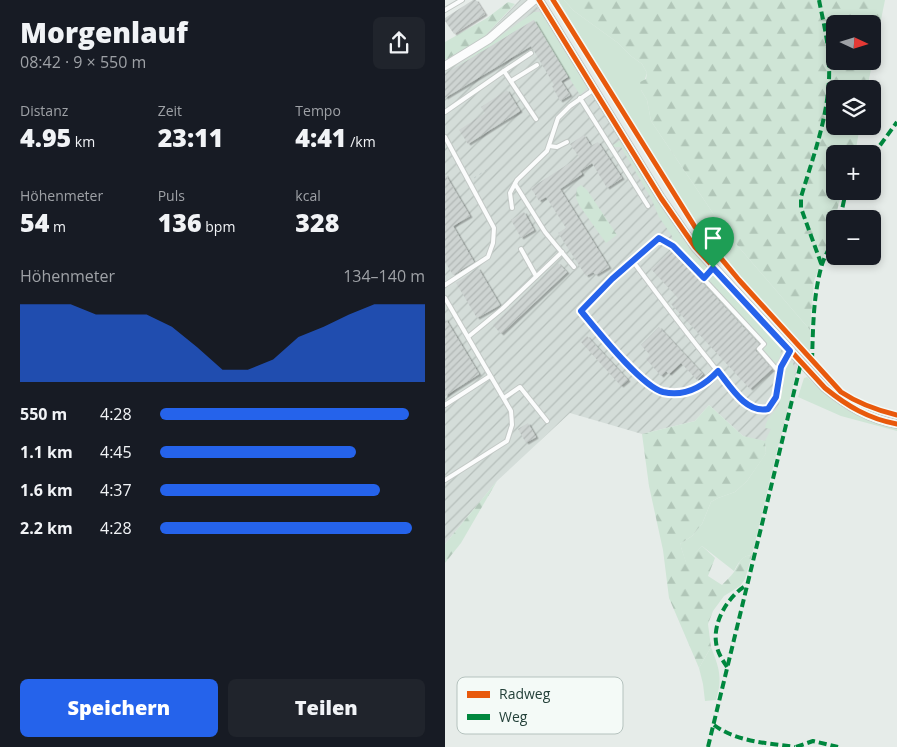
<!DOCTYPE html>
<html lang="de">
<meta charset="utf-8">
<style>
:root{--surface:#171b24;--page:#20242c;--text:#f1f3f6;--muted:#9ea1a6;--accent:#2563eb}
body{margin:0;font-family:"Open Sans",sans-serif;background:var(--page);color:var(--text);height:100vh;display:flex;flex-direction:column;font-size:19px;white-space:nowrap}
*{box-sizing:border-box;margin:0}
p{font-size:16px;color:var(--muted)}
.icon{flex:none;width:28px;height:28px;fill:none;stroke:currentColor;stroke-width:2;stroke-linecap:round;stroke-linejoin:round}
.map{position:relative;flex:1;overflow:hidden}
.panel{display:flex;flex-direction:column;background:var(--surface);width:445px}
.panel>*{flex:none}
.needle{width:32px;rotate:94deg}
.fabs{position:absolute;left:381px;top:15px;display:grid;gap:10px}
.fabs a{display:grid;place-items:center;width:55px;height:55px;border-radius:8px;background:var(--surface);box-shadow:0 2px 8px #0003;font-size:25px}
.pin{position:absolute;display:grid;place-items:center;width:42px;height:42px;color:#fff;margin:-51px -21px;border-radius:50% 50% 50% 0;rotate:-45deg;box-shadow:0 0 5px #0007}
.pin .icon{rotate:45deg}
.round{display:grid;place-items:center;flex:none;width:52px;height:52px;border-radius:8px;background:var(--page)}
.headline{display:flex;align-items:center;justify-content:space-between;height:85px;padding:0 20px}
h1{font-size:28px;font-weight:800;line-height:38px}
.stats{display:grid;grid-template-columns:repeat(3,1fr);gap:8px;height:85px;padding:5px 20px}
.stats div{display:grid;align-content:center}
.stats b{font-size:25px;font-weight:800}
.stats small{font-size:14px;font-weight:400}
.stats p{font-size:14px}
.chart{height:140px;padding:10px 20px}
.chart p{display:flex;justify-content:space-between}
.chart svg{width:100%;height:90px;margin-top:5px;fill:var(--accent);opacity:.7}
.action{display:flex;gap:10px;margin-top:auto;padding:10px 20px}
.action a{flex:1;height:58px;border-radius:8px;background:var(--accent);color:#fff;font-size:20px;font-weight:800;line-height:58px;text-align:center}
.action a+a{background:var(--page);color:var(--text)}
ul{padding:0 20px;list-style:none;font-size:16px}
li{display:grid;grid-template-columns:80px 60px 1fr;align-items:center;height:38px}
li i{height:12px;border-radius:6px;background:var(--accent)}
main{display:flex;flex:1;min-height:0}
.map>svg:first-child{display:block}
</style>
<main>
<section class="panel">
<div class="headline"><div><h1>Morgenlauf</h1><p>08:42 · 9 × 550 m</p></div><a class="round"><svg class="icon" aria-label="share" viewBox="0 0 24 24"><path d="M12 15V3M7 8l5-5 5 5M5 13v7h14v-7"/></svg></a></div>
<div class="stats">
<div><p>Distanz</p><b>4.95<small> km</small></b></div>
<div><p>Zeit</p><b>23:11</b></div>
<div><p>Tempo</p><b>4:41<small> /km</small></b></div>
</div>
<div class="stats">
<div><p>Höhenmeter</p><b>54<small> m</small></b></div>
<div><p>Puls</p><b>136<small> bpm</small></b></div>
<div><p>kcal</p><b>328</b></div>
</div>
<div class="chart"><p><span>Höhenmeter</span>134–140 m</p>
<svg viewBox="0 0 160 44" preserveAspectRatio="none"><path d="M0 44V6L10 6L20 6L30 11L40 11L50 11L60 17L70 27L80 38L90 38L100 33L110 22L120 17L130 11L140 6L150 6L160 6V44z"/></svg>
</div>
<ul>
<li><b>550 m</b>4:28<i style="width:94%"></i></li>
<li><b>1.1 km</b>4:45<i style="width:74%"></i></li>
<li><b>1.6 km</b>4:37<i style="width:83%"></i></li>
<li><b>2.2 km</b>4:28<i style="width:95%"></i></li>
</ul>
<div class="action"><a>Speichern</a><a>Teilen</a></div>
</section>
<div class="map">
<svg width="452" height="747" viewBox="0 0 452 747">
<defs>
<pattern id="industrial-furrows" width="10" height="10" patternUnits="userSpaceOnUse" patternTransform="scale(1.25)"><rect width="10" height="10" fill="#d4ddd9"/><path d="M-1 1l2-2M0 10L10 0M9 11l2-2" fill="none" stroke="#b6bfbb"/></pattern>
<pattern id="forest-firs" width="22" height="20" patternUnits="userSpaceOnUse" patternTransform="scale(1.25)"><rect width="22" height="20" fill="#cfe5d6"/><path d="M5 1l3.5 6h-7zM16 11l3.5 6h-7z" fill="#b1c6b8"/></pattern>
<pattern id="building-hatch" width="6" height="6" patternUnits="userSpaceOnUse" patternTransform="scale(1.25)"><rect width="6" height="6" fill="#ced4d2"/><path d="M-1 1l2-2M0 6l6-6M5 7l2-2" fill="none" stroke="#b1b7b5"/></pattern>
<filter id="shadow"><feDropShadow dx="2.5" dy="1.5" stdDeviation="0" flood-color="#0004"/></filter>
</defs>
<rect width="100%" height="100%" fill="#e6ece9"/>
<path fill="url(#industrial-furrows)" d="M 75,0 L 87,0 L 98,15 L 194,169 L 242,242 L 264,268 L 353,364 L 334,444 L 308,439 L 298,436 L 264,405 L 250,421 L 197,434 L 125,413 L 52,481 L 0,544 L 0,60 L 38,38 Z"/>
<g fill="#cfe5d6">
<path d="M 113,0 L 119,0 L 129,11 L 173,43 L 186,56 L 197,64 L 202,73 L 196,90 L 202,100 L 206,121 L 280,231 L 365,330 L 365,355 L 278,258 L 257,231 L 205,150 Z"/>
<path d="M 89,12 L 96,12 L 98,15 L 142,85 L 142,88 L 135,95 L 88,20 L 10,68 Z"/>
<path d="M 176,140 L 242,242 L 264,268 L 258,274 L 228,243 L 227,236 L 214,217 L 206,198 L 176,147 L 169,147 L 168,145 Z"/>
<path d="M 270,274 L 333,342 C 338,351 336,357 330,364 L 318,350 L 321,344 L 262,278 Z"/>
<path d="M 344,363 L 348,363 L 350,376 L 307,555 C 297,555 293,564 289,571 L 257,546 L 241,563 L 235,544 L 247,536 L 257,524 L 266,502 L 273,498 L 290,492 L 302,481 L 321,453 L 320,441 L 326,429 L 320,428 C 321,418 330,413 334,404 C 338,392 339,380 341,367 Z"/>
<path d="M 362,377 C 393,407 410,418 452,427 L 452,431 L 396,416 L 353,397 L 359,378 Z"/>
<path d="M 266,647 C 274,667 278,679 271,700 L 260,701 L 258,684 L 254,668 Z"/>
</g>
<g fill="url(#forest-firs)" fill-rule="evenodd">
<path d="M 119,0 L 440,0 L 422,89 L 390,89 L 390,126 L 415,126 L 410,154 L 390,154 L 390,191 L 397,191 L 385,239 L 369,281 L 365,330 L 280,231 L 206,121 L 202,100 L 196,90 L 195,82 L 201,79 L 202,73 L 197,64 L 186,56 L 173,43 L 129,11 ZM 390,24 L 428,24 L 428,61 L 390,61 Z"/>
<path d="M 63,2 L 70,4 L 38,38 L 0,60 L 0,42 L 42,18 Z"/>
<path d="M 136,185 L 142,190 L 172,235 L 161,243 L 134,205 L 131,197 L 132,188 Z"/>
<path d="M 264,405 L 298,436 L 320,441 L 321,453 L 318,458 L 302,481 L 290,492 L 273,498 L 266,502 L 257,524 L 247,536 L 235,544 L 241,562 L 257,546 L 270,558 L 263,576 L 277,585 C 281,581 286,576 289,572 C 294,564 296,555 307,555 L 300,579 L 295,586 L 279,596 L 268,611 L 263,624 L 266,647 L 254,668 L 224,598 L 218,550 L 204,486 L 197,434 L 250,421 Z"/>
<path d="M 52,481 L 16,543 L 0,563 L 0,544 Z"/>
</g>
<g fill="url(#building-hatch)" filter="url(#shadow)">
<path d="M 28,0 L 31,0 L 40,14 L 9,34 L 0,21 L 0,18 Z"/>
<path d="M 89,20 L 123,77 L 116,81 L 125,95 L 115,101 L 107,86 L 109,85 L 86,46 L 0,98 L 0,74 Z"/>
<path d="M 62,90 L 75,111 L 23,144 L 14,130 L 40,113 L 36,107 Z"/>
<path d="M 139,135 L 146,146 L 153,142 L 177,178 L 162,188 L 147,163 L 135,171 L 137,174 L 115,189 L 164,267 L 151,275 L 148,272 L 141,276 L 113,233 L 121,228 L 101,197 L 94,201 L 86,188 L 134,157 L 125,144 Z"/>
<path d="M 0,174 L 25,216 L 8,226 L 29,262 L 8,275 L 0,262 Z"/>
<path d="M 79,212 L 89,230 L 76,238 L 66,220 Z"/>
<path d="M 227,250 L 314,344 L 310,350 L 327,369 L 305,389 L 226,304 L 233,298 L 206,269 Z"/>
<path d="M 113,263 L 122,272 L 56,334 L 48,325 Z"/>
<path d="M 33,268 L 55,305 L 32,318 L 11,283 Z"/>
<path d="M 0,318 L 34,374 L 0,396 Z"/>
<path d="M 214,327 L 258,374 L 252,380 L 236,363 L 224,374 L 221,371 L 216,376 L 201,359 L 205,355 L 196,345 Z"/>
<path d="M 142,336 L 183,380 L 176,386 L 136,342 Z"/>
<path d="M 83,423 L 91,437 L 81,443 L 73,429 Z"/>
</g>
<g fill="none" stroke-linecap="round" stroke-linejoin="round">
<g stroke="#c3c9c6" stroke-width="6">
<g id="service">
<path d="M 0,10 L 17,0"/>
<path d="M 59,71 L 86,53"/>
<path d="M 66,81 L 92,65"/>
<path d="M 135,98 L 203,206"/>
<path d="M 0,112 L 59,71 L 91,119"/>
<path d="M 0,137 L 49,228 L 48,243 L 43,257 L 0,285"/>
<path d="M 104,146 L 112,147 L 122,142"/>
<path d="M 70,184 L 100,232 L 129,267"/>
<path d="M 67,208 L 65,193 L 72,180 L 102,151 L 113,118 L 125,106 L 148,90"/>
<path d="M 76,249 L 91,276"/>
<path d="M 187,260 L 136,311 C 152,329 196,387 218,392 C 240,397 258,386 273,371"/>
<path d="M 259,277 L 268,268"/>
<path d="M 0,298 L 66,411 L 67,425 L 62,441 L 0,480"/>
<path d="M 23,337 L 57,309 L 117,252"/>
<path d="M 334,372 L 314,349 L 319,344 L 228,246 L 214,238 L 187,260 C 213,295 239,330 266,363 C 277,377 288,392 301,403 C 306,408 315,413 322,410 C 335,403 331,379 336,368 C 338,362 341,356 345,351"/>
<path d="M 59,398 L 75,387 L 102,421"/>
<path d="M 0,405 L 45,376"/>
</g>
</g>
<g stroke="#c3c9c6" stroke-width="10">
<g id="minor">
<path d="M 94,0 L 216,198 L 250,247 L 380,388 C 402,406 424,419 452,424"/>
<path d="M 0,66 L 44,39 L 89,0"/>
</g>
</g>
<path stroke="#c1cbc9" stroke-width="1" stroke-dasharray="2.5 4" stroke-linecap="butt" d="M 29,178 L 43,169"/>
<use href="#service" stroke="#fbfcfc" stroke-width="4"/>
<use href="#minor" stroke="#fbfcfc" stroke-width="8"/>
<g stroke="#00873e" stroke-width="4" stroke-dasharray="8 4" stroke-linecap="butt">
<path d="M 374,0 C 378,21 384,43 384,65 C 386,109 369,154 356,197 L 356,208 L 377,266"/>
<path d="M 428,155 L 452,122"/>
<path d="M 395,219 L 401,191"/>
<path d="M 367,361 C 368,330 368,298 376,268 C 379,256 386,246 390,235"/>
<path d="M 282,667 C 277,659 272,652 271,642 C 268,621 284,595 302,585"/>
<path d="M 269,725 C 292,742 322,743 350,747"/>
<path d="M 263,747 L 356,363"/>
<path d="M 351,747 L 368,741 L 393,747"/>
</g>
<g stroke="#f4faf7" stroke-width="8">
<g id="cycleway">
<path d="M 94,0 L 216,198 L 250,247 L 380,388 C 402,406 424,419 452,424"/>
<path d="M 108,0 L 250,227 L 294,280 L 396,392 C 414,404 431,410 452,415"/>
</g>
</g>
<use href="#cycleway" stroke="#e8590c" stroke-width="5"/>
</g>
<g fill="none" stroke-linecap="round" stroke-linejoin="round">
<g stroke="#fff" stroke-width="10">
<path id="route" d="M 214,238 L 228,246 L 259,278 L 268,268 L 345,351 L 336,367 L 331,397 L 323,409 C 301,414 285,386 273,371 C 259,386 240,397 218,392 C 196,386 152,330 136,311 L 167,279 Z"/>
</g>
<use href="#route" stroke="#2563eb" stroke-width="6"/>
</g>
<rect x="12" y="677" width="166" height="57" rx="8" fill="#f4faf7" stroke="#b5c2be" stroke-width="1"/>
<rect x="22" y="691" width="23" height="7" fill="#e8590c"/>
<rect x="22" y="714" width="23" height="6" fill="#00873e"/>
<g font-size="14" fill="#234039">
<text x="54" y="699">Radweg</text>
<text x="54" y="722">Weg</text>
</g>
</svg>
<div class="fabs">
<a><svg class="needle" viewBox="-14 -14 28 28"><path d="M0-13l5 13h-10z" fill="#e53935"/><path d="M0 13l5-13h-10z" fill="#9ea1a6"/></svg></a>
<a><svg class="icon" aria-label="layers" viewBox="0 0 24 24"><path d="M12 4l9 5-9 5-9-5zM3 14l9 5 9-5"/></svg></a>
<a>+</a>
<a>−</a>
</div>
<div class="pin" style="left:268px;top:268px;background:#1e9e55"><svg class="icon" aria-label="arrive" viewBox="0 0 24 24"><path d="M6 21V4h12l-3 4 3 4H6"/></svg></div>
</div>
</main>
